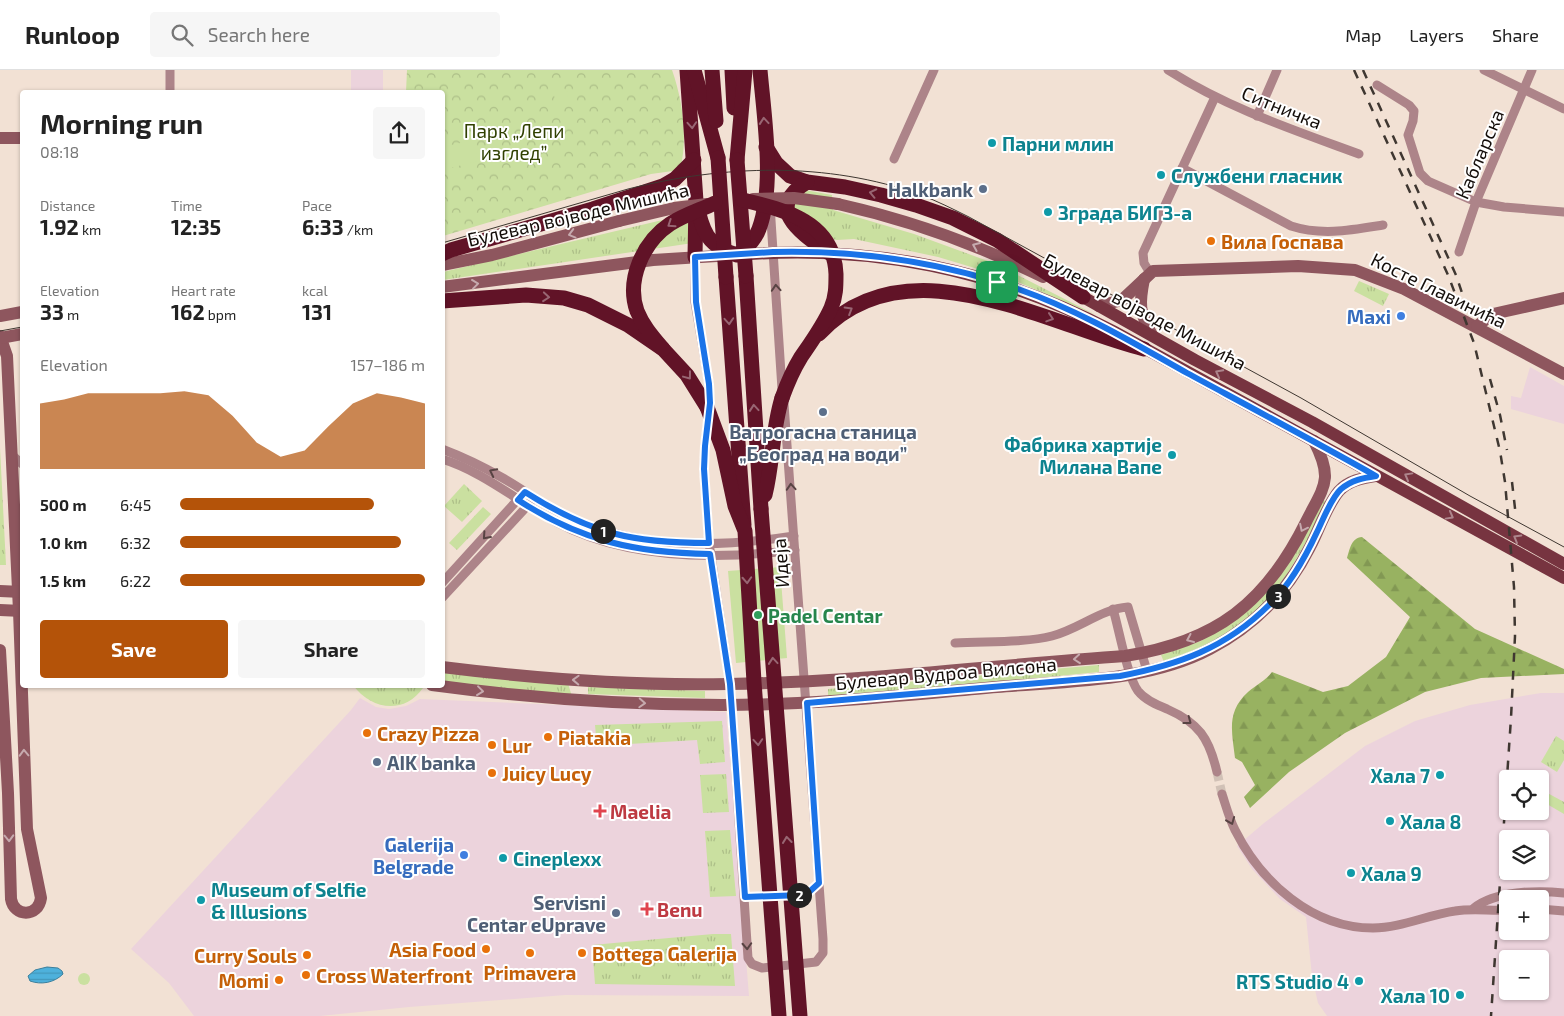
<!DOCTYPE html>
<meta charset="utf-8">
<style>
:root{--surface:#fff;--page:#f6f6f6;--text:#222;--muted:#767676;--line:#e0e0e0;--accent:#b45309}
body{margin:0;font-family:"Exo 2",sans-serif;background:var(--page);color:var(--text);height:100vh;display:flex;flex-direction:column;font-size:19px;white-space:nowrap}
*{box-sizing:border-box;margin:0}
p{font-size:16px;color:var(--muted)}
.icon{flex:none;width:28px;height:28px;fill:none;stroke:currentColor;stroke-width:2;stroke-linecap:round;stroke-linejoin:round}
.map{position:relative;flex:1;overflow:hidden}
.sheet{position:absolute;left:20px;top:20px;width:425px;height:598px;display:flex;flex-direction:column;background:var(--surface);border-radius:5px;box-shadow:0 1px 4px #0004}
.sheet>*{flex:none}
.controls{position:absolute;left:1499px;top:700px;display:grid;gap:10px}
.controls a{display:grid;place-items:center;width:50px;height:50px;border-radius:5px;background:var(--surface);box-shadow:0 1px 4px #0004;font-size:25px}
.pin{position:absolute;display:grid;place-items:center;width:42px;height:42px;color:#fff;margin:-21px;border-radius:10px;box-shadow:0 2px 8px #0006}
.km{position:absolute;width:25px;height:25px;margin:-12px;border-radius:50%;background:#222;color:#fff;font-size:14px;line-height:25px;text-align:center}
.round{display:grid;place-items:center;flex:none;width:52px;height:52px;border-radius:5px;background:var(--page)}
.head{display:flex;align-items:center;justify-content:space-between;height:85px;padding:0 20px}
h1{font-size:28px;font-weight:700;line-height:38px}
.figures{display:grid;grid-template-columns:repeat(3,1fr);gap:8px;height:85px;padding:5px 20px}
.figures div{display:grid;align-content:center}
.figures b{font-size:21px;font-weight:700}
.figures small{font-size:14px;font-weight:400}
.figures p{font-size:14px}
.chart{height:140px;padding:10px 20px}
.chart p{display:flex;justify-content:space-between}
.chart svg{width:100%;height:90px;margin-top:5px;fill:var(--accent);opacity:.7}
.action{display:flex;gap:10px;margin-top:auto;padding:10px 20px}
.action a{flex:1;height:58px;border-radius:5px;background:var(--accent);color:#fff;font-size:20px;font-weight:700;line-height:58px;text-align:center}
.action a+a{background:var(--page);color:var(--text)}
ul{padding:0 20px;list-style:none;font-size:16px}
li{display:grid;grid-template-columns:80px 60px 1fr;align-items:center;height:38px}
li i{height:12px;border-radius:6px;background:var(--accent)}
header{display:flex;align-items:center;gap:30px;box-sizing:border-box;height:70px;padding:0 25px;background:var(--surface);border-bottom:1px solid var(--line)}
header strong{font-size:24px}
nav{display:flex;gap:28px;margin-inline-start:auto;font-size:18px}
.search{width:350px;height:45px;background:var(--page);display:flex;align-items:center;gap:12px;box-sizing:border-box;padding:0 18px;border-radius:5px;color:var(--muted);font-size:19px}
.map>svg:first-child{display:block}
</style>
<header>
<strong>Runloop</strong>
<div class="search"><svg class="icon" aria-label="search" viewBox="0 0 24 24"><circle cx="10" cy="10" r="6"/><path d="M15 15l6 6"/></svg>Search here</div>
<nav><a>Map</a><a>Layers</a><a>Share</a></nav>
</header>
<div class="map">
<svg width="1564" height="946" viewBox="0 0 1564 946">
<defs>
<pattern id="grass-tufts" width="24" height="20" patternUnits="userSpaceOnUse" patternTransform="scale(1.25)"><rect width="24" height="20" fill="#cae0a0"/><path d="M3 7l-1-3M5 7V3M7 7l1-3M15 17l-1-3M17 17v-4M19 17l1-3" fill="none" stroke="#adbf88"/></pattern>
<pattern id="forest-firs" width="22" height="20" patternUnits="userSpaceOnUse" patternTransform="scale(1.25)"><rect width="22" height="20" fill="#98b261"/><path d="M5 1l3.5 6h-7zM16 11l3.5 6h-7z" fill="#829853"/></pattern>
<pattern id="park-crowns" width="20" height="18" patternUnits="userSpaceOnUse" patternTransform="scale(1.25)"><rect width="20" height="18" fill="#cae0a0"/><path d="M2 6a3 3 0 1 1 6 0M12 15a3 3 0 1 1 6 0" fill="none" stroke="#adbf88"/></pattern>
<pattern id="water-rules" width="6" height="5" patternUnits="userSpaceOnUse" patternTransform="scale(1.25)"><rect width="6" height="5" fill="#4eb1dc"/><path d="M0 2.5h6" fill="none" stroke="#4397bb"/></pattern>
</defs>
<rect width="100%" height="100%" fill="#f2e1d4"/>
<g fill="#ecd3dc" fill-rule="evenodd">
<rect x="351" y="0" width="32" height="22"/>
<path d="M 1530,297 L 1564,316 L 1564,354 L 1511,339 L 1511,326 L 1521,328 Z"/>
<path d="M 1541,623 L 1564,623 L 1564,946 L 1327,946 L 1318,933 L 1312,906 L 1306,847 L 1280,829 L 1252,799 L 1237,776 L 1264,753 L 1365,676 L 1415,651 L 1470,635 ZM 1508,709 L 1540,709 L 1540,741 L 1508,741 ZM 1508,769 L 1540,769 L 1540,801 L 1508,801 ZM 1508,829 L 1540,829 L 1540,861 L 1508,861 ZM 1508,889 L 1540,889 L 1540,921 L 1508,921 Z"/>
<path d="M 360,628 L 376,637 L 389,639 L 406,636 L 420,629 L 726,642 L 749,926 L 565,925 L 409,937 L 320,946 L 194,946 L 169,913 L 131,879 L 351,640 Z"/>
</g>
<g fill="url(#grass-tufts)">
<path d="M 805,120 L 832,125 L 833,140 L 914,164 L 996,194 L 1096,245 L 1008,208 L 938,187 L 854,169 L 837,170 L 818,167 L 797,148 L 793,133 Z"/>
<path d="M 692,143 L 693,173 L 443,210 L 443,202 Z"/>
<path d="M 1359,211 L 1389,224 L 1383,236 L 1354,221 Z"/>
<path d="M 0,378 L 6,495 L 0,495 Z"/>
<path d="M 464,414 L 482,431 L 462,452 L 444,436 Z"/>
<path d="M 1322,429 L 1327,432 C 1310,465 1293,498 1271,528 C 1256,546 1227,566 1206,576 C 1193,582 1178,587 1164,592 L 1161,585 L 1201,571 L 1225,556 L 1253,535 Z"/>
<path d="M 483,437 L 491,444 L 457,480 L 449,473 Z"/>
<path d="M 1099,595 L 1099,602 L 828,628 L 828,619 Z"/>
<path d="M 443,597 L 567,610 L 573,630 L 442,615 Z"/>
<path d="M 353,615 L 402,615 L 423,618 C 404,645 371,640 353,615 Z"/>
<path d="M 588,617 L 705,621 L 705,628 L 588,624 Z"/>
<path d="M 722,651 L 725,692 L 700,694 L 697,670 L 612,675 L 611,665 L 596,666 L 595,655 Z"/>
<path d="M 1556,666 L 1564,671 L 1564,690 L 1557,702 L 1541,692 Z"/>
<path d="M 726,704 L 729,742 L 703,743 L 700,705 Z"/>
<path d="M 1540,719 L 1564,732 L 1564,744 L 1540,730 Z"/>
<path d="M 730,760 L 736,826 L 710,827 L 705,761 Z"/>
<path d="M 713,864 L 731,864 L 735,916 L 595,914 L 592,875 Z"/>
<circle cx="84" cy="909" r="6"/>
</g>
<path fill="url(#forest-firs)" d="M 1362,467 L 1475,559 L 1564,599 L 1564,604 L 1481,608 L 1425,622 L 1345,663 L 1289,702 L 1250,738 L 1244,727 L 1255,715 L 1242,692 L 1235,688 C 1232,662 1226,642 1248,622 C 1256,615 1265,611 1272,602 L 1323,622 L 1348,616 L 1386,587 L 1410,547 L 1347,488 C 1350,479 1351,468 1362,467 Z"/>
<path fill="url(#park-crowns)" d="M 407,0 L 672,0 C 683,31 688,69 680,100 L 651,104 L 443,166 L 442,22 L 406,22 Z"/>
<g fill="#cae0a0">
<circle cx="561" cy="25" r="7"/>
<path d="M 473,70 L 478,91 L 443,100 L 443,77 Z"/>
<path d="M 780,497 L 787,588 L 736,593 L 728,501 Z"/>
</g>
<path fill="url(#water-rules)" stroke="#3c809d" d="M 47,897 L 58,898 L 62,901 L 63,904 C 54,913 41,915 30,911 L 28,906 L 35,900 Z"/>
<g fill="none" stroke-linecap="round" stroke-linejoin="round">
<path stroke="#d1c1b6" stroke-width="9" stroke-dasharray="9 4.5" stroke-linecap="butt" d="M 1217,702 L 1222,724"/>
<g stroke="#ad8489" stroke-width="9">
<path d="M 1168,0 C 1227,38 1294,60 1359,84"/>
<path d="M 1484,0 L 1564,39"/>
<path d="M 1377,15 L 1409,35 L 1414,41 L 1413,51 L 1408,65 L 1420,103 L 1428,111 L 1476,132 L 1504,137 L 1564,142"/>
<path d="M 170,22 L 170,0"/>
<path d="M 1257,46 L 1277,0"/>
<path d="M 894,89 L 934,0"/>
<path d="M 1182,98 L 1291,156 C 1322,166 1352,160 1383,155"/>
<path d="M 770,135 L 782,319"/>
<path d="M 1459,182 L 1476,132 L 1532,0"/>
<path d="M 695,187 L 695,232 L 709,314 L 710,333 L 705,376 L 704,399 L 709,473 L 730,614 L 748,888 L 752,894 L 762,898 L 816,892 L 823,883 L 823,869 L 784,334"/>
<path d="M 1150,203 L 1144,193 L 1143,183 L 1215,27"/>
<path d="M 442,379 C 463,387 482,396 501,407 C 521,418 539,432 560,443 C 631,480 717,478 794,466"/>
<path d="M 11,384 L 22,394"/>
<path d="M 442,389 C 484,402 518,432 556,452 C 627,490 716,490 795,480"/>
<path d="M 442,513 L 521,426"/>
<path d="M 442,528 L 531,432"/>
<path d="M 1113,539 C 1119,559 1127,606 1138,621 C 1145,630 1157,635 1167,639 C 1199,653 1209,668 1217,702"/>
<path d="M 955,573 C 984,571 1025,573 1052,566 C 1079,559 1101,539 1128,537 L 1147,601"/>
<path d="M 1222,724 C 1226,736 1229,748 1235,760 C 1261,812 1312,858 1373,858 C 1401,858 1427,845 1455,841 C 1473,838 1489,841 1508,840"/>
<path d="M 745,827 L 803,825 L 808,823 L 819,813"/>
<path d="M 1474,838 C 1495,821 1537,820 1564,823"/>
<path d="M 1540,839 L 1564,841"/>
</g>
<g stroke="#8e565e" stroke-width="12">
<path d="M 0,68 L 22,68"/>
<path d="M 838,134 C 909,150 977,174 1043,207"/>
<path d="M 442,195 L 492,185 L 619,151"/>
<path d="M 1144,209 C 1139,234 1139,242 1152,265"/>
<path d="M 442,217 L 653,190 L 733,185"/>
<path d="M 1099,236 L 1122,230 L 1153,201 L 1298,196 L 1355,200 L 1404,219 L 1564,304"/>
<path d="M 0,246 L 22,242"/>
<path d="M 1477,256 L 1493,244 L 1564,228"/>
<path d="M 0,266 L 7,286 L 19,541 L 27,759 L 41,828 C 38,848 14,847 11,829 L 8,723 L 0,580"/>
<path d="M 0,268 L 22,264"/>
<path d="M 0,521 L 22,522"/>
<path d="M 0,540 L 22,541"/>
<path d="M 442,597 C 538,609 633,616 729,614 C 861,612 994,595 1125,586 C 1216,572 1266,533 1306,452 C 1324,416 1334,410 1314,371"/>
<path d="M 432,615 C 528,628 624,635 722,635 C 814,635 905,625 997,617 C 1066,611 1148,612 1210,579 C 1254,556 1288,521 1310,477 C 1319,460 1327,435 1339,421 C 1349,410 1363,408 1376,406"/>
</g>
<g stroke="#773440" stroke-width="12">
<path d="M 737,185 C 872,174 993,199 1113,261 L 1564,508"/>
<path d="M 1083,227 L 1195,290 L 1312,352 L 1564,494"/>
</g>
<g stroke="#611327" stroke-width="15">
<path d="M 687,0 L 696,131 L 695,187"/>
<path d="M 694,0 L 718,88"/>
<path d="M 712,0 L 716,51"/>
<path d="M 732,0 L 734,38"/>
<path d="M 766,77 L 776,93 L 790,106 L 807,112 L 845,117 L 881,125 L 916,135 L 953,148 L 997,170 L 1083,227"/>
<path d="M 737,90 L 745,0"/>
<path d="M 807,112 C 762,139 804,165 829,183"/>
<path d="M 696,131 C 702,161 707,176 737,185 C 747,178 755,170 759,159 C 775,116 764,46 760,0"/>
<path d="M 442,184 L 451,180 L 593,139 L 663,116 L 675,109 L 694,90"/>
<path d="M 746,206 L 761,439"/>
<path d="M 726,207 L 744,455"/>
<path d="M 442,231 L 526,225 L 564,228 L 588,235 L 628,255 L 663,279 L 687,305 L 707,337"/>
<path d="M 819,264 C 906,170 1045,254 1144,279"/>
<path d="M 765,425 C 773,393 772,360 782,328"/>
</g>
<g stroke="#3f3731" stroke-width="1">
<path d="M 442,173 L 628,119 C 723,95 827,91 921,125 C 937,131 953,139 969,147 L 1301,328 L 1470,426 L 1564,477"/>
<path d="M 0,261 L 22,257"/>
</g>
<g stroke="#3f3731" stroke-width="2.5" stroke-dasharray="9 9" stroke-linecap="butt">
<path d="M 1354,0 L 1448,205 L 1474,273 L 1500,381 L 1505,412 L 1514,517 L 1515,566 L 1511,648 L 1491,946"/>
<path d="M 1363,0 L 1456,205 L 1463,226"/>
<path d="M 1490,309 L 1500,345 L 1507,380"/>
<path d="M 1512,412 L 1516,447"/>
</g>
<g stroke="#8e565e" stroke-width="12">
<path d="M 753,129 L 794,128 L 838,134"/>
<path d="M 619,151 L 674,138 L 707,134"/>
</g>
<g stroke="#611327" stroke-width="15">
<path d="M 718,88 L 726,207"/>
<path d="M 737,90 L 746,206"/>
<path d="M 743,130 C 785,140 834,152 836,204 C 836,216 836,227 831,238 C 823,256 812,271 801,287 C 793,300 787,314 782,328"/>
<path d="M 663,279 C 653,267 643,256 637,241 C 626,210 643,172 670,154 C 684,145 700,140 715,133"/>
<path d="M 707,337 L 723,380 L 735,436 L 745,461 L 754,612 L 779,946"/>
<path d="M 761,439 L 800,946"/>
</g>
</g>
<defs><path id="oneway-chevron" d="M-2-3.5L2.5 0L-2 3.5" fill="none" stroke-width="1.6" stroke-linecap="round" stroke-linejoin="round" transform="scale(1.25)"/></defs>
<g stroke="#986673">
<use href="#oneway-chevron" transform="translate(764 51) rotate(-95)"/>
<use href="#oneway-chevron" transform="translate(692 55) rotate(86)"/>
<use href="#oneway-chevron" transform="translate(873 123) rotate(-168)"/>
<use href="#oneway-chevron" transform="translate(671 154) rotate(146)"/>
<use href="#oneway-chevron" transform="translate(546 227) rotate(5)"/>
<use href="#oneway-chevron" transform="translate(849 240) rotate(-31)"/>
<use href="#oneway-chevron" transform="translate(1050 248) rotate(18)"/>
<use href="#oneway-chevron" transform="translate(729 251) rotate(86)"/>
<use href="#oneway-chevron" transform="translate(688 306) rotate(53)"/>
<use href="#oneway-chevron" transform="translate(754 338) rotate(-95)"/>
<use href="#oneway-chevron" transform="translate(747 510) rotate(87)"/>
<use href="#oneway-chevron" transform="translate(773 591) rotate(-95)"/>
<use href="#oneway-chevron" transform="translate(758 672) rotate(86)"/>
<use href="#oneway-chevron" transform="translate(787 770) rotate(-96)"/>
</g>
<g stroke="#c6aaae">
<use href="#oneway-chevron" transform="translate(572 164) rotate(165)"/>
<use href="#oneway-chevron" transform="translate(976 176) rotate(-157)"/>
<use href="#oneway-chevron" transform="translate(475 214) rotate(-7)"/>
<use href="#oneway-chevron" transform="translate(1303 458) rotate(116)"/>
<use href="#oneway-chevron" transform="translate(1190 569) rotate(156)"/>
<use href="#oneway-chevron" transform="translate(1077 589) rotate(175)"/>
<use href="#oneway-chevron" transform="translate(576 610) rotate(-178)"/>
<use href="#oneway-chevron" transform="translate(480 621) rotate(7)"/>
<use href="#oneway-chevron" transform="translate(642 633) rotate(3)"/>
<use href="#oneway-chevron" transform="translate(24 683) rotate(-92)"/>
<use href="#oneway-chevron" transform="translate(9 768) rotate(88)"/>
</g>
<g stroke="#584343">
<use href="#oneway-chevron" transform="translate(776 218) rotate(-94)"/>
<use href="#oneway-chevron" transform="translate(493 402) rotate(-153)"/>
<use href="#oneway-chevron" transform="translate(791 417) rotate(-94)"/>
<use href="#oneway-chevron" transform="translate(486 466) rotate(132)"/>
<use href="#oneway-chevron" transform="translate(1188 651) rotate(37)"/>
<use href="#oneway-chevron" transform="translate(1231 751) rotate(68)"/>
<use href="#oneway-chevron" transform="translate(747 876) rotate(87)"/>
</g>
<g stroke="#ad858c">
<use href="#oneway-chevron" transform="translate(1219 303) rotate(-152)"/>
<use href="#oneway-chevron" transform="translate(1408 406) rotate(-151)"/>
<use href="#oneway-chevron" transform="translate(1450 446) rotate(29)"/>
<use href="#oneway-chevron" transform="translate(1517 468) rotate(-150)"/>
</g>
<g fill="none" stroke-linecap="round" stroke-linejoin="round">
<g stroke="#fff" stroke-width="10">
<path id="route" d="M 773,182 C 856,180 941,192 1018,219 C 1078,240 1132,272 1187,303 C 1250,337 1314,371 1376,406 C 1363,408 1352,410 1341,419 C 1331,428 1323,450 1317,462 C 1305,488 1290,515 1269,535 C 1226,578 1178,595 1120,606 L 807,633 L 819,813 L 808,823 L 802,825 L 745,827 L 730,614 L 710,484 C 636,483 581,471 518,430 L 525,422 C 591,464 632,473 709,473 L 704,399 L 705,376 L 710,333 L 709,314 L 696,232 L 695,187 Z"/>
</g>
<use href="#route" stroke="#1a73e8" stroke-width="6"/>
</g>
<g fill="#0f9aa8" stroke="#fff" stroke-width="2">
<circle cx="992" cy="73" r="5"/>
<circle cx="1161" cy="105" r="5"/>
<circle cx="1048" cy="142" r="5"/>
<circle cx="1172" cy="385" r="5"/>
<circle cx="1440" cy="705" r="5"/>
<circle cx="1390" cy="751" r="5"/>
<circle cx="503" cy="788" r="5"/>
<circle cx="1351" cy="803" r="5"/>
<circle cx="201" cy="830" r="5"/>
<circle cx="1359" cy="911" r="5"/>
<circle cx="1460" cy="925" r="5"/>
</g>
<g fill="#5c6f8a" stroke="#fff" stroke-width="2">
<circle cx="983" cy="119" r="5"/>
<circle cx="823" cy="342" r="5"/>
<circle cx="377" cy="692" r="5"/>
<circle cx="616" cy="843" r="5"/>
</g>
<g fill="#e8710a" stroke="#fff" stroke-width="2">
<circle cx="1211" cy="171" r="5"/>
<circle cx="367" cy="663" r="5"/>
<circle cx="548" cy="667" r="5"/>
<circle cx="492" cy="675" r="5"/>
<circle cx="492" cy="703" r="5"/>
<circle cx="486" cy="879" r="5"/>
<circle cx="530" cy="883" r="5"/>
<circle cx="582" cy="883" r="5"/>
<circle cx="307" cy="885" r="5"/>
<circle cx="306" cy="905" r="5"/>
<circle cx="279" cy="910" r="5"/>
</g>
<g fill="#3f7fe0" stroke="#fff" stroke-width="2">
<circle cx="1401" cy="246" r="5"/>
<circle cx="464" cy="785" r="5"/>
</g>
<circle fill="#2e9e5b" stroke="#fff" stroke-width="2" cx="758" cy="545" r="5"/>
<g fill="#e0444e" stroke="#fff" stroke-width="2">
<path d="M597.5 733.5h5v5h5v5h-5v5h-5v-5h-5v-5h5z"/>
<path d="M644.5 831.5h5v5h5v5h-5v5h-5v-5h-5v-5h5z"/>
</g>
<g text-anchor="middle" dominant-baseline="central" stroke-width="4" stroke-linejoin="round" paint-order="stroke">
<g font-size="19" fill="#130d09" stroke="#fff">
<text transform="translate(1282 37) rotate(22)">Ситничка</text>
<text transform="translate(1479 84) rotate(-67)">Кабларска</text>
<text transform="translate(578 144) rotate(-13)">Булевар војводе Мишића</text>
<text transform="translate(1439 220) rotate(26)">Косте Главинића</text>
<text transform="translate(1145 241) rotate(28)">Булевар војводе Мишића</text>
<text transform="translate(780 493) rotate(-94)">Идеја</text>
<text transform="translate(946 603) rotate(-5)">Булевар Вудроа Вилсона</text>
</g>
<g font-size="19" fill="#304000" stroke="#fff">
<text x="514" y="60">Парк „Лепи<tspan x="514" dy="22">изглед”</tspan></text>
</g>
<g font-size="19" font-weight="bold" fill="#0d838f" stroke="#fff" text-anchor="start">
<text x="1002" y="73">Парни млин</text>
<text x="1171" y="105">Службени гласник</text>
<text x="1058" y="142">Зграда БИГЗ-а</text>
<text x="1162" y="374" text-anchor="end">Фабрика хартије<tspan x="1162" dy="22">Милана Вапе</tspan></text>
<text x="1430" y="705" text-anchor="end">Хала 7</text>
<text x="1400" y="751">Хала 8</text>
<text x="513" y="788">Cineplexx</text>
<text x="1361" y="803">Хала 9</text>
<text x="211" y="819">Museum of Selfie<tspan x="211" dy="22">&amp; Illusions</tspan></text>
<text x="1349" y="911" text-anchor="end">RTS Studio 4</text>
<text x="1450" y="925" text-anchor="end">Хала 10</text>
</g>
<g font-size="19" font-weight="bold" fill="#4e5e75" stroke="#fff" text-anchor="end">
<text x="973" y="119">Halkbank</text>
<text x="823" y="361" text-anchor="middle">Ватрогасна станица<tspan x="823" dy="22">„Београд на води”</tspan></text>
<text x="387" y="692" text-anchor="start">AIK banka</text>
<text x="606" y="832">Servisni<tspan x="606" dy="22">Centar eUprave</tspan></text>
</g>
<g font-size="19" font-weight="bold" fill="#c56008" stroke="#fff" text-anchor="start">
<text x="1221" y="171">Вила Госпава</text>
<text x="377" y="663">Crazy Pizza</text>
<text x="558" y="667">Piatakia</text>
<text x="502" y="675">Lur</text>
<text x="502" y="703">Juicy Lucy</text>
<text x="476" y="879" text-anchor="end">Asia Food</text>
<text x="592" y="883">Bottega Galerija</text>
<text x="297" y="885" text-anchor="end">Curry Souls</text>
<text x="530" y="902" text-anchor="middle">Primavera</text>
<text x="316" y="905">Cross Waterfront</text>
<text x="269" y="910" text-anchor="end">Momi</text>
</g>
<g font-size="19" font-weight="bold" fill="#366cbe" stroke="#fff" text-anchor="end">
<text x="1391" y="246">Maxi</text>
<text x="454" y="774">Galerija<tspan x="454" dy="22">Belgrade</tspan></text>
</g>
<g font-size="19" font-weight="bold" fill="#27864d" stroke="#fff" text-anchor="start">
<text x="768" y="545">Padel Centar</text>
</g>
<g font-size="19" font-weight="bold" fill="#be3a42" stroke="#fff" text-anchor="start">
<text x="610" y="741">Maelia</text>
<text x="657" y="839">Benu</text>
</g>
</g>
</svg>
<div class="controls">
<a><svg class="icon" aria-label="locate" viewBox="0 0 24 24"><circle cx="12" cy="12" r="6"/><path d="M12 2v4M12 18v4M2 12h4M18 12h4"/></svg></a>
<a><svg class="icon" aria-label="layers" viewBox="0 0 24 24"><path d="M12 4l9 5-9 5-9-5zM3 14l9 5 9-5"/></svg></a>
<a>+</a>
<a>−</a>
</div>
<div class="pin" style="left:997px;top:212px;background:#1e9e55"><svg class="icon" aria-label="arrive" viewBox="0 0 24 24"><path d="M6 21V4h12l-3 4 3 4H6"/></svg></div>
<b class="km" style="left:603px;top:461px">1</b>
<b class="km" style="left:799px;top:825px">2</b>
<b class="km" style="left:1278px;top:526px">3</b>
<section class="sheet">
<div class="head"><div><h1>Morning run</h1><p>08:18</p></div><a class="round"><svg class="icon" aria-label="share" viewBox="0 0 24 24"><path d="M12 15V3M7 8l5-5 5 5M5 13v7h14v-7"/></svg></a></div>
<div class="figures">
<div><p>Distance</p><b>1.92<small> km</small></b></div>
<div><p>Time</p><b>12:35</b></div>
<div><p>Pace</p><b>6:33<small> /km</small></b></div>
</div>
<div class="figures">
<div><p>Elevation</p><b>33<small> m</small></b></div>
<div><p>Heart rate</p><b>162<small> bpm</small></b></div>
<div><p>kcal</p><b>131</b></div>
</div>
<div class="chart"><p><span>Elevation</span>157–186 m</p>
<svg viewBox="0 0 160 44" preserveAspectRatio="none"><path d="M0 44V12L10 10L20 7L30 7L40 7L50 7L60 6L70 8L80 18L90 31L100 38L110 35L120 23L130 12L140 7L150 9L160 12V44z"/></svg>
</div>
<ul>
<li><b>500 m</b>6:45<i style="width:79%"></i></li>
<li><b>1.0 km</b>6:32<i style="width:90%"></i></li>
<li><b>1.5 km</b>6:22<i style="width:100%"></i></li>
</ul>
<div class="action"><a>Save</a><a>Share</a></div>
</section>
</div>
